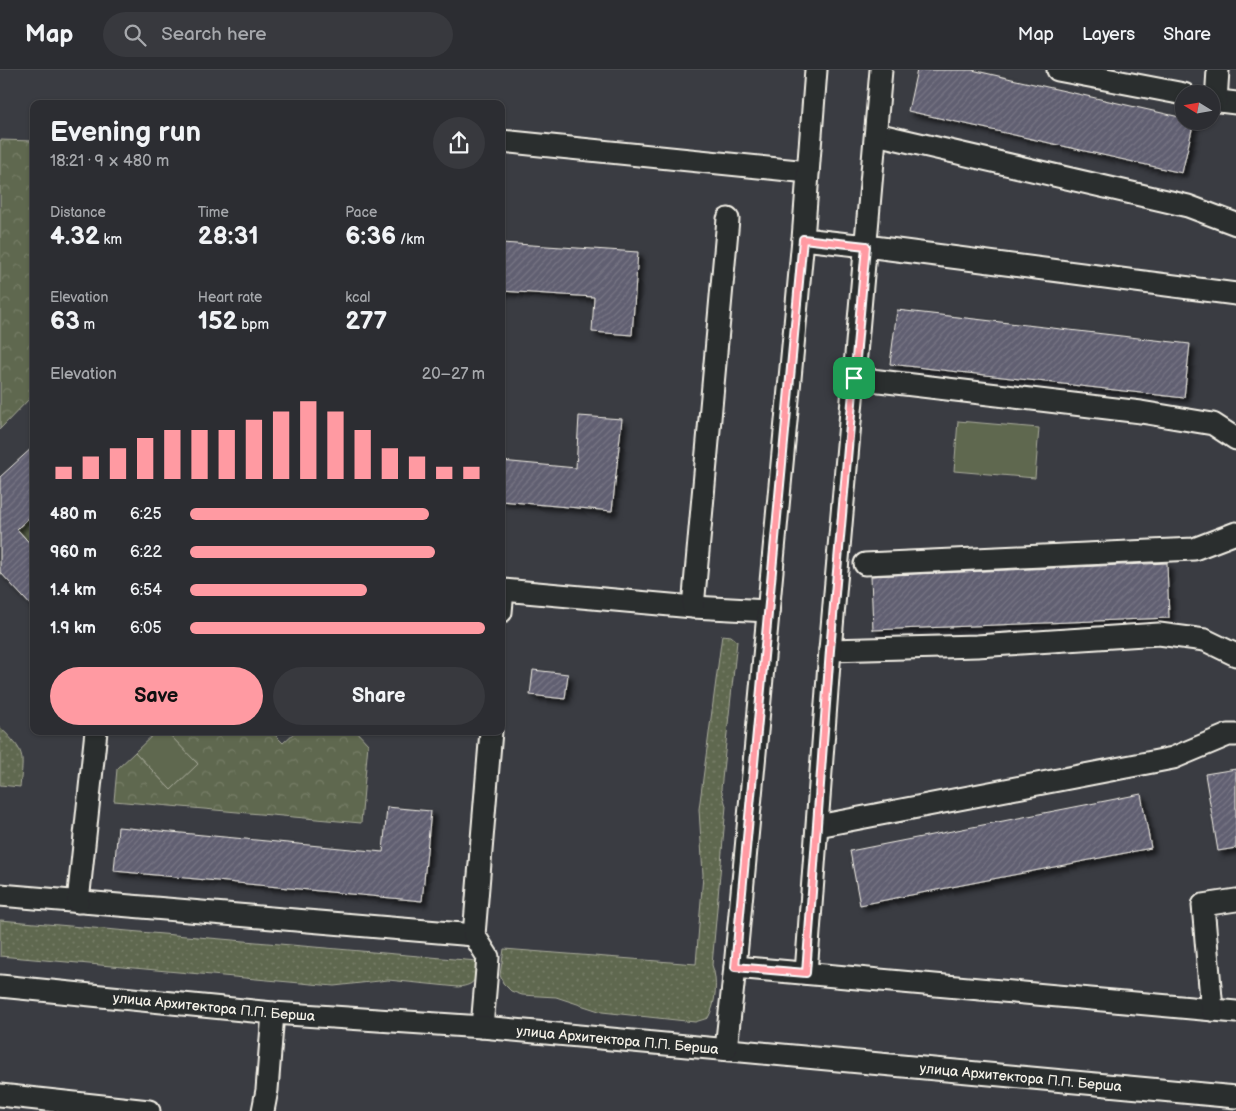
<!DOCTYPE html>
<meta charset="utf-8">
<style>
:root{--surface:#2c2d32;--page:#38393e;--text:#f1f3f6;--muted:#a6a8ac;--line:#48494d;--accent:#ff9aa2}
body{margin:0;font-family:"Balsamiq Sans",sans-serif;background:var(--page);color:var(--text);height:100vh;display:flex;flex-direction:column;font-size:19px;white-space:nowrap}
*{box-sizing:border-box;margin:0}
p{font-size:16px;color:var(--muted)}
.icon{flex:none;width:28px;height:28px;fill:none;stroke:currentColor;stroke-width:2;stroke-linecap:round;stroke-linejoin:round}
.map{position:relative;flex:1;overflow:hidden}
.side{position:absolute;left:30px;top:30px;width:475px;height:635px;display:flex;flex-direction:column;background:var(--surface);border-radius:10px;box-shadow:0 1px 4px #0004,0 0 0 1px var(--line)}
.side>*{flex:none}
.needle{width:32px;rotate:281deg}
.buttons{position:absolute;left:1175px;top:15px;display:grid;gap:10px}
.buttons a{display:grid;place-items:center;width:45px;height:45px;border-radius:50%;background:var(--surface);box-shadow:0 1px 4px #0004,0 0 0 1px var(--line);font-size:25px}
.pin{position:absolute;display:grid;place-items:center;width:42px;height:42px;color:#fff;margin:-21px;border-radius:10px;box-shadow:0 2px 8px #0006}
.round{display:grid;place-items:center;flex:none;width:52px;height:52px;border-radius:26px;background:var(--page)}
.head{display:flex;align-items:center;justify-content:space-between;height:85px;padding:0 20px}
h1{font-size:28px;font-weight:600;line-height:38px}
.figures{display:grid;grid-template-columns:repeat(3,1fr);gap:8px;height:85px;padding:5px 20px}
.figures div{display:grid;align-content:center}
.figures b{font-size:25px;font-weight:600}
.figures small{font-size:14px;font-weight:400}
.figures p{font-size:14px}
.chart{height:140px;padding:10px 20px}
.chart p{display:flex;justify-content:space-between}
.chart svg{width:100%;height:90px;margin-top:5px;stroke:var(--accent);stroke-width:6}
.button{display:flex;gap:10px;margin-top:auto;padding:10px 20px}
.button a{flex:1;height:58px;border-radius:30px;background:var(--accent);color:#111;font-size:20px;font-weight:600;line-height:58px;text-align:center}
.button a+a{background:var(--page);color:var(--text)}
ul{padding:0 20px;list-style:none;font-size:16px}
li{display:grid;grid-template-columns:80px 60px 1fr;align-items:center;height:38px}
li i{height:12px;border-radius:6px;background:var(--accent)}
header{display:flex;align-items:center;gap:30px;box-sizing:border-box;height:70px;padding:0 25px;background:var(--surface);border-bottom:1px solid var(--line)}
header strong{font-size:24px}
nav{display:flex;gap:28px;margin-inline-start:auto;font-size:18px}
.search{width:350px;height:45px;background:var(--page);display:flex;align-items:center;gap:12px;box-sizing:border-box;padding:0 18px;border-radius:28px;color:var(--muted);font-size:19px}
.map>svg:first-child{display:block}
</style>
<header>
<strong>Map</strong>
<div class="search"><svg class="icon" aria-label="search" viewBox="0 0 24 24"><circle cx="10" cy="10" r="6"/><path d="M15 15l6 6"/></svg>Search here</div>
<nav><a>Map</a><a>Layers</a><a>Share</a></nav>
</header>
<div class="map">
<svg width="1236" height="1041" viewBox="0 0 1236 1041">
<defs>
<pattern id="grass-dots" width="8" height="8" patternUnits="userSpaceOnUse" patternTransform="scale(1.25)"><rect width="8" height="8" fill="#5f684f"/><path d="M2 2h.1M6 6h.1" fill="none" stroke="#777e68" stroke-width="1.8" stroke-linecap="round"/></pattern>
<pattern id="forest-crowns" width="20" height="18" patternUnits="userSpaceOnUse" patternTransform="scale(1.25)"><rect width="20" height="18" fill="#5f684f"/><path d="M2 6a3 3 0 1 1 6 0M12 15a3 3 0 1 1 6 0" fill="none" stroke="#777e68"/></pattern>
<pattern id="building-hatch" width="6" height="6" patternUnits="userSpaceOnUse" patternTransform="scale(1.25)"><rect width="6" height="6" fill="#615f71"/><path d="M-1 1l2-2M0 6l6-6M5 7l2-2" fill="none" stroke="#787685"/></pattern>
<filter id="shadow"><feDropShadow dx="4.5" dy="4.5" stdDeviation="2.5" flood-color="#0009"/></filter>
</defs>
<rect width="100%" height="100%" fill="#3a3c42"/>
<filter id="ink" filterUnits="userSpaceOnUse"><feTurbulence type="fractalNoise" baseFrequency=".02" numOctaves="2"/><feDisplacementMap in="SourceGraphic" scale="10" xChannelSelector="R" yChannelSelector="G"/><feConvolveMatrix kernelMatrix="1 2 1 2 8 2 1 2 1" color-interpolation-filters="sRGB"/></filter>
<g filter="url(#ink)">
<g fill="url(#grass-dots)" stroke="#aaac9c">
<path d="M 722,565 L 731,566 L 737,571 L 721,719 L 726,736 L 712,895 C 718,910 716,934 708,948 L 695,952 L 602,942 L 556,927 L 522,925 L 511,921 L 503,913 L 500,905 L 504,879 L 696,894 L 703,805 L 699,739 Z"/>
<path d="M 0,657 C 25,683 24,681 20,717 L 0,715 Z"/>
<path d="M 0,850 L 477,891 C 477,908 477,915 458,917 L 388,910 L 334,916 L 0,886 Z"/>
</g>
<g fill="url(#forest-crowns)" stroke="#aaac9c">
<path d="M 0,70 L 34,71 L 34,324 L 0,359 Z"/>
<path d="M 34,443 L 34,478 L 17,459 Z"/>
<path d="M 166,661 L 271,661 L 283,673 L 296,661 L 356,661 L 368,674 L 361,753 L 114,731 L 117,699 L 135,682 L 171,720 L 197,694 Z"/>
</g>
<g fill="#5f684f" stroke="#aaac9c">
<path d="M 958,351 L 1039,358 L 1035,408 L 954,401 Z"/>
<path d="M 157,661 L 166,661 L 198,694 L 171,720 L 135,682 Z"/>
</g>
<g fill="url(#building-hatch)" stroke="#f4f1e8" filter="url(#shadow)">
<path d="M 917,0 L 972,0 L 1184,48 L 1184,51 L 1194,51 L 1182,103 L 908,41 Z"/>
<path d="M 501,173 L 638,182 L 632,265 L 592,262 L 594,227 L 501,221 Z"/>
<path d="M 897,240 L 1190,274 L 1184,328 L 890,294 Z"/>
<path d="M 579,346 L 622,349 L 612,441 L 501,431 L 501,391 L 576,398 Z"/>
<path d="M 34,376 L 34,443 L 17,459 L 34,478 L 34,539 L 0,502 L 0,407 Z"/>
<path d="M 1167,493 L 1169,548 L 873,560 L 871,506 Z"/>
<path d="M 533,600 L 568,604 L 565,629 L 530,625 Z"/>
<path d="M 1236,699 L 1236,778 L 1218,781 L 1205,704 Z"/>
<path d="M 1141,724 L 1151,778 L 860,835 L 850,781 Z"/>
<path d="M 387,737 L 431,741 L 422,831 L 114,801 L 118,757 L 383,782 Z"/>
</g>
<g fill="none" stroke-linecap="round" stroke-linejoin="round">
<g stroke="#f4f1e8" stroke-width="25">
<g id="minor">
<path d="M 1058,0 L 1184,24"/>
<path d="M 1211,30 L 1236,33"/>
<path d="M 1216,31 L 1218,0"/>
<path d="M 876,64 L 1188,136 L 1236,154"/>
<path d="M 501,71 L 808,102"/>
<path d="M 803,169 L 866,176 L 1236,224"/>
<path d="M 854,308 L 1141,342 L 1213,354 L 1236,369"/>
<path d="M 865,494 L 1194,479 L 1236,463"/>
<path d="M 501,520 L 503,520 L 501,542"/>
<path d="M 503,520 L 693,537 L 768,541"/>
<path d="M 693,537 L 728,149"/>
<path d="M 830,580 L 977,576 L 1159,564 L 1205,570 L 1236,585"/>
<path d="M 818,756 L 1173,688 L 1228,665 L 1236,665"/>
<path d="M 0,825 L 474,865 L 488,887 L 482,957"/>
<path d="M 78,832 L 96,661"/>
<path d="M 474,865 L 491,661"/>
<path d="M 735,897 L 1236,942"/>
<path d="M 806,903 L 830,580 L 881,0"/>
<path id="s1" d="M 0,916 L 273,943 L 482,957 L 1236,1027"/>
<path d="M 1212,940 L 1203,835 L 1236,830"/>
<path d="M 726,979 L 735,897 L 803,169 L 816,0"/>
<path d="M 0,1025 L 149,1041"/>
<path d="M 263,1041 L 267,1020 L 273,943"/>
</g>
</g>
<use href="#minor" stroke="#2a2d2e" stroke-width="21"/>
</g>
</g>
<g fill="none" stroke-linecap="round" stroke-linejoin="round" filter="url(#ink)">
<g stroke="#fff" stroke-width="10">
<path id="route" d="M 803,169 L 866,176 L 830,580 L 806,903 L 735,897 Z"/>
</g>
<use href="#route" stroke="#ff9aa2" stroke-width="6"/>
</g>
<g text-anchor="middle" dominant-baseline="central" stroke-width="4" stroke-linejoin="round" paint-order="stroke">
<g font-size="14" fill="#f4f1e8" stroke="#2a2d2e">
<text stroke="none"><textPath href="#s1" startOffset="215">улица Архитектора П.П. Берша</textPath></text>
<text stroke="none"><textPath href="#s1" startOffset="620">улица Архитектора П.П. Берша</textPath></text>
<text stroke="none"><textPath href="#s1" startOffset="1025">улица Архитектора П.П. Берша</textPath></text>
</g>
</g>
</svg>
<div class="buttons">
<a><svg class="needle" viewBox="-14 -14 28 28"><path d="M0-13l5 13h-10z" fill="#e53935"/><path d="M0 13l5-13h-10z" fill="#a6a8ac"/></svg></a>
</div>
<div class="pin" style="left:854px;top:308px;background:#1e9e55"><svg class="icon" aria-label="arrive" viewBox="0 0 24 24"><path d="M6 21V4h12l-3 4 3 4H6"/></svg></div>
<section class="side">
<div class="head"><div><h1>Evening run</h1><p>18:21 · 9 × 480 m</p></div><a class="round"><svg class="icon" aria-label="share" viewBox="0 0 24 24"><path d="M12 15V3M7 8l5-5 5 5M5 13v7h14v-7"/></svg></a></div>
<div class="figures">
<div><p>Distance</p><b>4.32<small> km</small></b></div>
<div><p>Time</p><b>28:31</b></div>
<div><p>Pace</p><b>6:36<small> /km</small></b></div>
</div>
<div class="figures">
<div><p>Elevation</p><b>63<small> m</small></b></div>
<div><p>Heart rate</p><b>152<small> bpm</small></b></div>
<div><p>kcal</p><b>277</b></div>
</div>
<div class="chart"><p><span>Elevation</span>20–27 m</p>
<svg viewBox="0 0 160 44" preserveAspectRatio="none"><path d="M5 44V38M15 44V33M25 44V29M35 44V24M45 44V20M55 44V20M65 44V20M75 44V15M85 44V11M95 44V6M105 44V11M115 44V20M125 44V29M135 44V33M145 44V38M155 44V38"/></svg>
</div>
<ul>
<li><b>480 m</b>6:25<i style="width:81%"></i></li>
<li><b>960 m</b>6:22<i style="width:83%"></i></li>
<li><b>1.4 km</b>6:54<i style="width:60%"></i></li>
<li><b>1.9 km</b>6:05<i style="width:100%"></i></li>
</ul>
<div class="button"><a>Save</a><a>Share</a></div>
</section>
</div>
